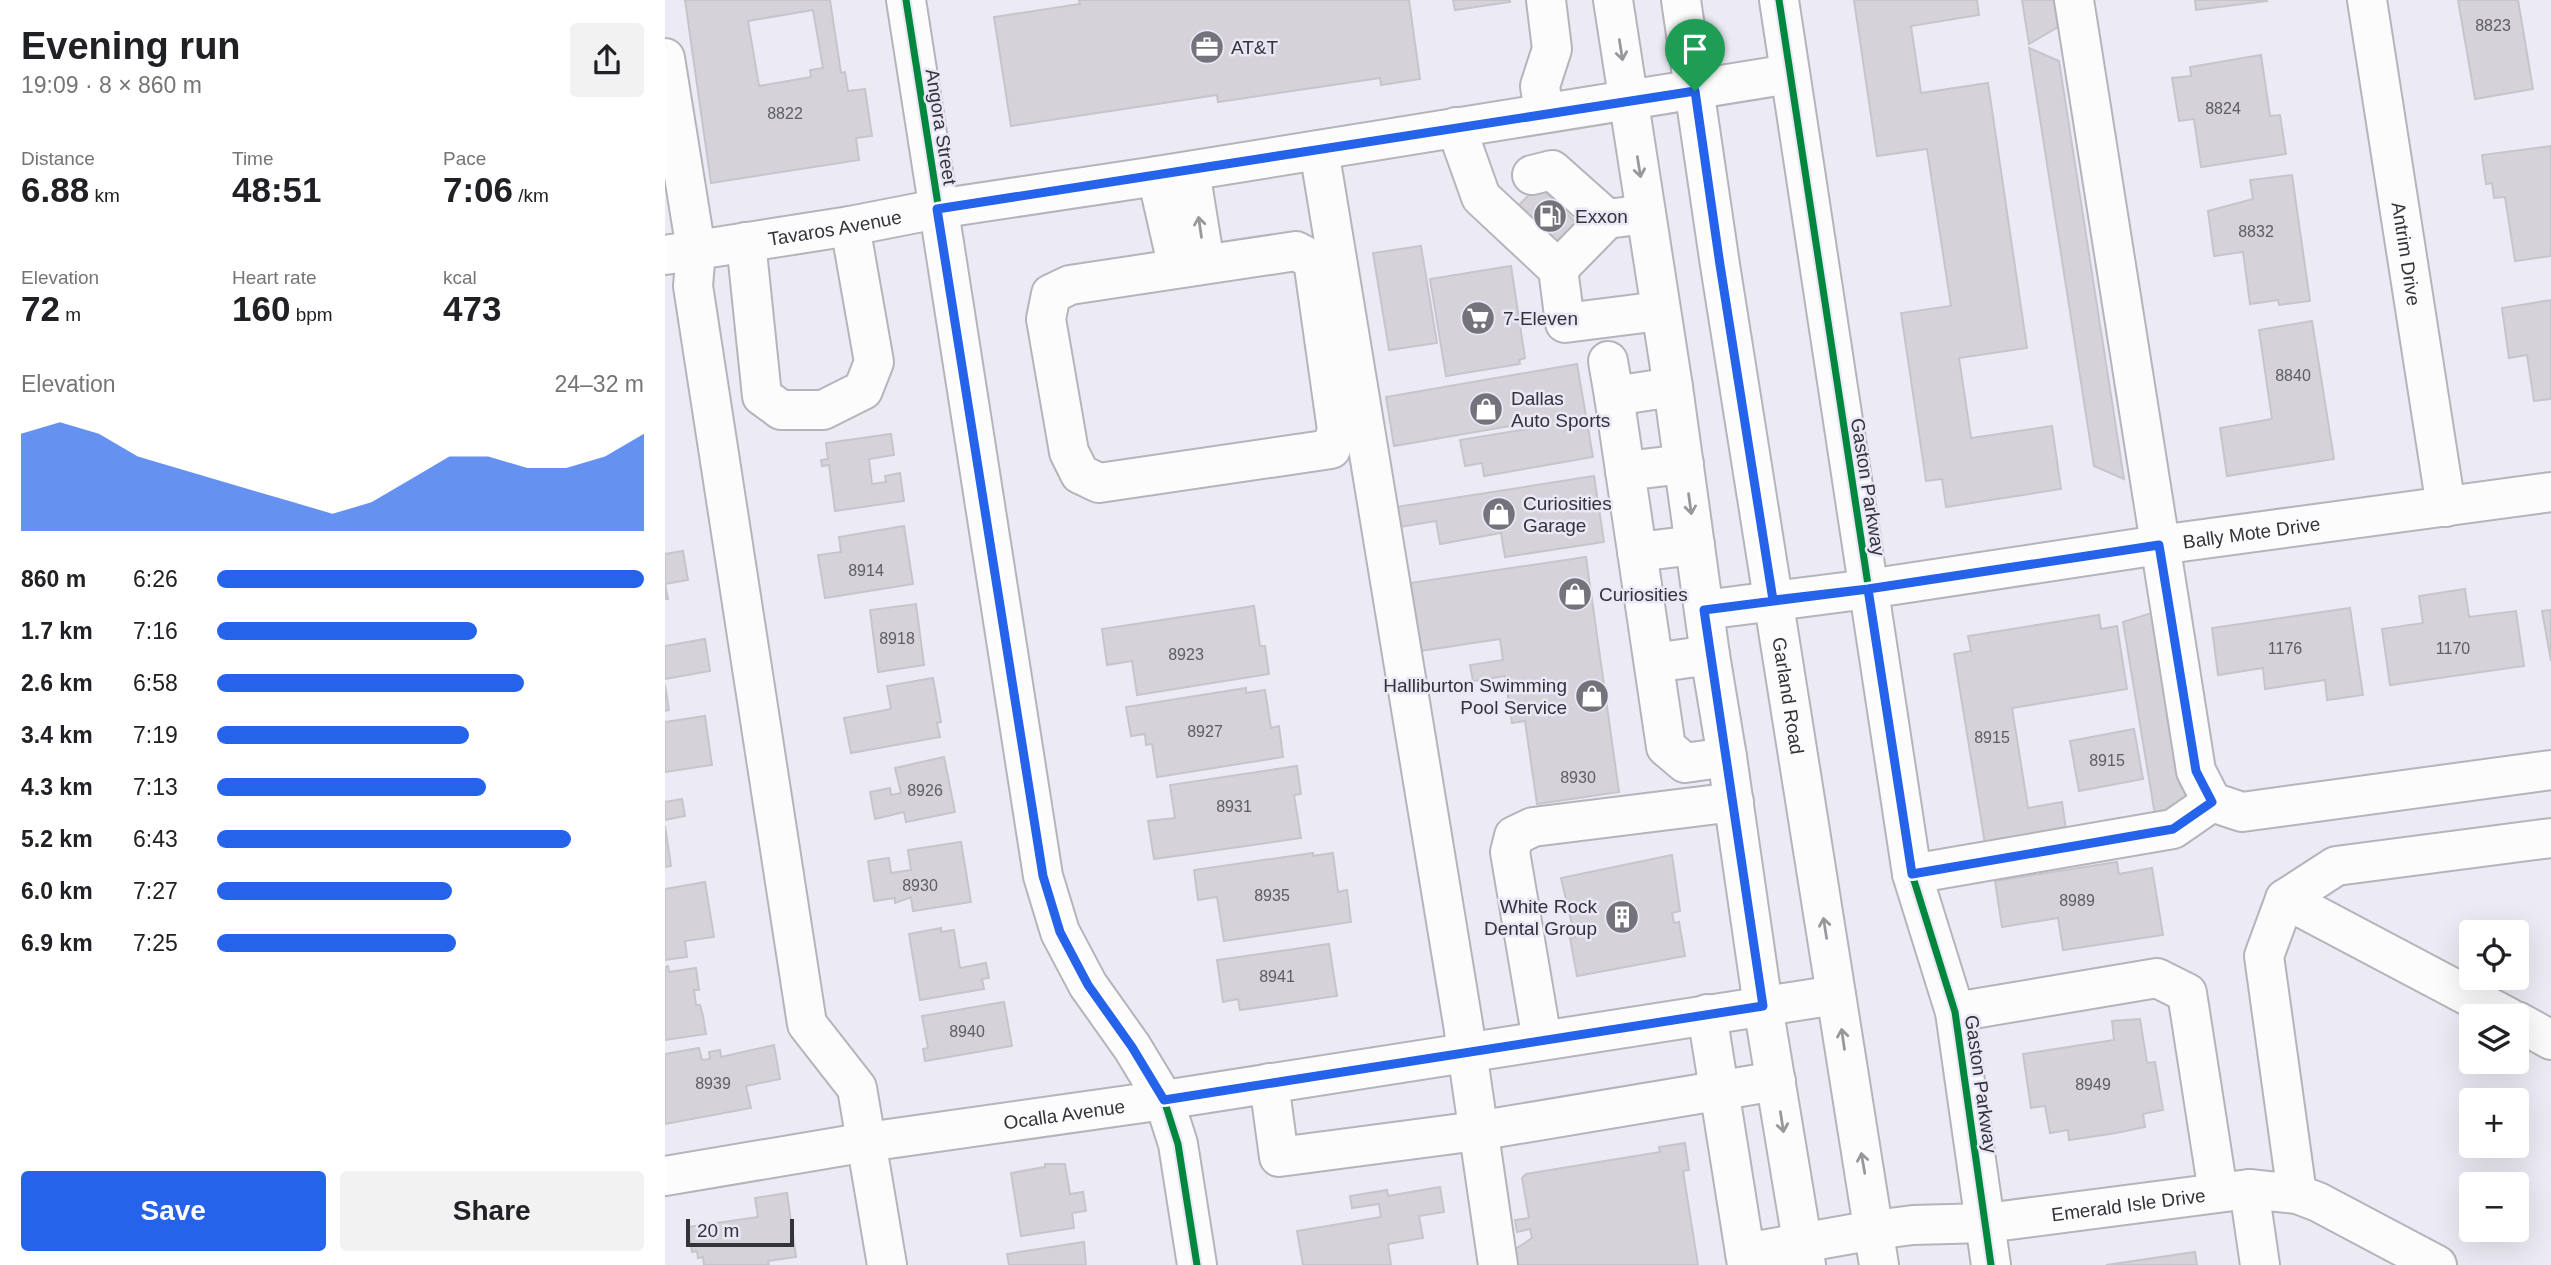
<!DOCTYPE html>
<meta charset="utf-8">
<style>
:root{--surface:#fff;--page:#f2f2f2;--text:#202124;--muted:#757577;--accent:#2563eb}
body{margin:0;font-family:Helvetica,sans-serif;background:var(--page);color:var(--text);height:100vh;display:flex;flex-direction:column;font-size:26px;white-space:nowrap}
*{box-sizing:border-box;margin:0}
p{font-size:23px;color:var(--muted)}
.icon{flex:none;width:38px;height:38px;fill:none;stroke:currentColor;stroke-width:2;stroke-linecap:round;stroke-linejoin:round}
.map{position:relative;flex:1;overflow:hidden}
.drawer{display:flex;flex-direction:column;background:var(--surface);width:665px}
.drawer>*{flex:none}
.tools{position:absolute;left:1794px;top:920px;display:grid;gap:14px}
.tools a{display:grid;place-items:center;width:70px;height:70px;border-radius:7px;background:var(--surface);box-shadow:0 7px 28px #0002;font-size:35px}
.scale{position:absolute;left:21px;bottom:18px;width:108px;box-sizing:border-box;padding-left:7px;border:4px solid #34333a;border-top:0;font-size:19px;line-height:24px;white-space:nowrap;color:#34333a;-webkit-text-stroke:5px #eae7f7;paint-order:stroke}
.pin{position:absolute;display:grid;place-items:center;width:60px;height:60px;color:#fff;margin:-72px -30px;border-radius:50% 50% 50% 0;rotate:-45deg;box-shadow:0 0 7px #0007}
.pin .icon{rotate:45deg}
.round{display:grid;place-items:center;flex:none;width:74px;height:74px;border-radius:7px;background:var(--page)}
.headline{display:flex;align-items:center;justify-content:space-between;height:119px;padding:0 21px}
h1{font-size:38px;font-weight:700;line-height:52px}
.metrics{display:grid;grid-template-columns:repeat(3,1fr);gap:10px;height:119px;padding:7px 21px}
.metrics div{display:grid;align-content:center}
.metrics b{font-size:35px;font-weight:700}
.metrics small{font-size:19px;font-weight:400}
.metrics p{font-size:19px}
.chart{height:196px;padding:14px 21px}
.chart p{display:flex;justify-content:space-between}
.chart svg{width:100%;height:126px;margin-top:7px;fill:var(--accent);opacity:.7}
.button{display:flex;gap:14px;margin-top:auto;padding:14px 21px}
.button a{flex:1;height:80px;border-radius:7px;background:var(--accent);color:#fff;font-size:28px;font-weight:700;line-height:80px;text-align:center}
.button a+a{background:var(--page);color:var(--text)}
ul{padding:0 21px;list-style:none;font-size:23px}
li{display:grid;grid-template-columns:112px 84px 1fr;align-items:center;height:52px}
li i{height:18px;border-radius:9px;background:var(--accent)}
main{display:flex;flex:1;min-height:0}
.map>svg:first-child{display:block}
</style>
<main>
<section class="drawer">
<div class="headline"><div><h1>Evening run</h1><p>19:09 · 8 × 860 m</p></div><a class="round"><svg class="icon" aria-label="share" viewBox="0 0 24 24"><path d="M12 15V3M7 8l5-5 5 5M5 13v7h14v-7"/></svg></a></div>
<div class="metrics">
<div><p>Distance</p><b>6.88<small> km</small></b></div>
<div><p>Time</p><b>48:51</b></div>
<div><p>Pace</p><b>7:06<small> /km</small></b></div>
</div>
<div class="metrics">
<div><p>Elevation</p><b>72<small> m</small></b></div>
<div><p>Heart rate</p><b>160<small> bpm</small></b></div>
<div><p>kcal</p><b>473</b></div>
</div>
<div class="chart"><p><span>Elevation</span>24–32 m</p>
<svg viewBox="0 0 160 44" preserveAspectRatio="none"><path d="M0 44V10L10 6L20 10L30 18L40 22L50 26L60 30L70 34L80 38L90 34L100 26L110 18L120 18L130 22L140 22L150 18L160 10V44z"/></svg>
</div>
<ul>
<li><b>860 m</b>6:26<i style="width:100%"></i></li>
<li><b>1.7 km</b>7:16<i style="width:61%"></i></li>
<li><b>2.6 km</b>6:58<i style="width:72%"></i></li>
<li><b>3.4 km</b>7:19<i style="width:59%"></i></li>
<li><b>4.3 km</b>7:13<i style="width:63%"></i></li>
<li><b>5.2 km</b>6:43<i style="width:83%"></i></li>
<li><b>6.0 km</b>7:27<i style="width:55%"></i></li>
<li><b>6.9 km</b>7:25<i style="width:56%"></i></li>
</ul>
<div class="button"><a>Save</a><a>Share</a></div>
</section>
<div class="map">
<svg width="1886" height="1265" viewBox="0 0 1886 1265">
<rect width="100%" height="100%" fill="#eceaf4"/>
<g fill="#d5d3d9" stroke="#c7c5cb" stroke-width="2" fill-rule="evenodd">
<path d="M 20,0 L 165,0 L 176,73 L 180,72 L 183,91 L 200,89 L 207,136 L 191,138 L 194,160 L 46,183 ZM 148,10 L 158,68 L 145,70 L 146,77 L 94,86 L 83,21 Z"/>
<path d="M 414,0 L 744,0 L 755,79 L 716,85 L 715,78 L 553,102 L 552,95 L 346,126 L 329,17 L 415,4 Z"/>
<path d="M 788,0 L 845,0 L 845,2 L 790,10 Z"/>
<path d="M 1189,0 L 1312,0 L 1314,15 L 1246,26 L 1256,93 L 1323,83 L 1362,348 L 1294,358 L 1306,438 L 1387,426 L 1396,489 L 1281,507 L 1277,479 L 1261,481 L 1236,313 L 1286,306 L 1262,149 L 1212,156 Z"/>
<path d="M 1357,0 L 1389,0 L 1393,27 L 1364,44 Z"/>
<path d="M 1530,0 L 1601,0 L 1602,1 L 1531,10 Z"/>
<path d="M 1793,0 L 1853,0 L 1868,89 L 1810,99 Z"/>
<path d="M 1364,48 L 1394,61 L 1459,479 L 1429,466 Z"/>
<path d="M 1596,55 L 1605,116 L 1615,115 L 1621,154 L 1536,167 L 1529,119 L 1514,121 L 1507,78 L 1526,76 L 1525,67 Z"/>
<path d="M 1886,146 L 1886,256 L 1850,261 L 1840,197 L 1829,198 L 1827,183 L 1821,184 L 1817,155 Z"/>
<path d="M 1627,175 L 1645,301 L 1614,305 L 1613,300 L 1585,304 L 1578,252 L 1549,256 L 1543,211 L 1588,199 L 1585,180 Z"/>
<path d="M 874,185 L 915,227 L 895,246 L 854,205 Z"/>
<path d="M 756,246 L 772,343 L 724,350 L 708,253 Z"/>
<path d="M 846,266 L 860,358 L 854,360 L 855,364 L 781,376 L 765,279 Z"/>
<path d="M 1886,300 L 1886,399 L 1869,401 L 1862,355 L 1844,358 L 1837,308 Z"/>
<path d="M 1647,321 L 1669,459 L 1562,476 L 1555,428 L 1607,419 L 1594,330 Z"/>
<path d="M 912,364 L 928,457 L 819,476 L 817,463 L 800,466 L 795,440 L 869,428 L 868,422 L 729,446 L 721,397 Z"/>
<path d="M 226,434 L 229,455 L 204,459 L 207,484 L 221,482 L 220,476 L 235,473 L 239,501 L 170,511 L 164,465 L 157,466 L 156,460 L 163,459 L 161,443 Z"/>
<path d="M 929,476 L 939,542 L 840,557 L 836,533 L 775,544 L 771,521 L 734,527 L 731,507 Z"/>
<path d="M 239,526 L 248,584 L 160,598 L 153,555 L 176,552 L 174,537 Z"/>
<path d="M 18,551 L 23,580 L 0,584 L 3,599 L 0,599 L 0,554 Z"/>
<path d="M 921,557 L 954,792 L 872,804 L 860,721 L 847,723 L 840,676 L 808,681 L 805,665 L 838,660 L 835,639 L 748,652 L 738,584 Z"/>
<path d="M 1800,589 L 1804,617 L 1851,611 L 1859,666 L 1725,685 L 1717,629 L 1758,623 L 1754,596 Z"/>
<path d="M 251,604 L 259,665 L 213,672 L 205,610 Z"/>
<path d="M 589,606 L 595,646 L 600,646 L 604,674 L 472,695 L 467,661 L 442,665 L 437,629 Z"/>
<path d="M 1685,608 L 1698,695 L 1662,700 L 1660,680 L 1600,689 L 1598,668 L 1553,675 L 1547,628 Z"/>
<path d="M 1886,610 L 1886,661 L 1877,611 Z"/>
<path d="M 1490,612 L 1522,807 L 1491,821 L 1458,622 Z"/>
<path d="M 1434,615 L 1436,629 L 1452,626 L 1462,689 L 1347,708 L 1363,808 L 1397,802 L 1402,837 L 1321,850 L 1289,654 L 1306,651 L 1303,636 Z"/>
<path d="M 40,639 L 45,671 L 0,679 L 0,646 Z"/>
<path d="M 268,678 L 276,722 L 272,723 L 275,737 L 186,753 L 179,718 L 226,709 L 222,686 Z"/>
<path d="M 0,685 L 4,710 L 0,711 Z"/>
<path d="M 581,688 L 581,693 L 600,690 L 606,728 L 614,726 L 618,757 L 492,777 L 487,744 L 481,745 L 480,734 L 466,736 L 461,707 Z"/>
<path d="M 40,716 L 47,765 L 0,772 L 0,722 Z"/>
<path d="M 1469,729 L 1478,779 L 1414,791 L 1405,741 Z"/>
<path d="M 279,757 L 290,812 L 241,822 L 239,812 L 210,819 L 205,792 L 225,788 L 226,795 L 236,793 L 230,768 Z"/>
<path d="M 632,766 L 636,794 L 629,795 L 636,838 L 489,859 L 483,821 L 510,818 L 505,785 Z"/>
<path d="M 17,799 L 20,816 L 0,820 L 0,802 Z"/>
<path d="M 0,826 L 6,866 L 0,867 Z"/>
<path d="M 296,842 L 306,902 L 248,911 L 246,897 L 230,903 L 230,898 L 209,901 L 203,861 L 224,858 L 226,873 L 246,870 L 243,850 Z"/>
<path d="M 648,853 L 648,856 L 668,853 L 673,892 L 682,890 L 686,922 L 559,941 L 552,897 L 533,900 L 529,870 Z"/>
<path d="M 1007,855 L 1015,911 L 1007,913 L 1009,923 L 1014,922 L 1020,956 L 912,976 L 905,938 L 910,937 L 896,878 Z"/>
<path d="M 1452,862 L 1454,874 L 1487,868 L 1498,935 L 1398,950 L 1393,918 L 1337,927 L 1330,881 Z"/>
<path d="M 40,882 L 49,937 L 20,941 L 22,957 L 0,960 L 0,889 Z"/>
<path d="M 276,928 L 276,932 L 289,930 L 295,968 L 321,963 L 324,978 L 317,979 L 319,989 L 255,1000 L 244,934 Z"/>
<path d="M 664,944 L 672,996 L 575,1010 L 573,999 L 558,1002 L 552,960 Z"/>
<path d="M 3,966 L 4,972 L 31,968 L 34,990 L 29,990 L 31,1005 L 35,1005 L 38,1016 L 41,1034 L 0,1040 L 0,967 Z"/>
<path d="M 339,1002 L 347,1046 L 260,1061 L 258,1049 L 263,1048 L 257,1016 Z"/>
<path d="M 1475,1019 L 1482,1063 L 1490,1062 L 1498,1110 L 1478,1114 L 1480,1127 L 1451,1133 L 1404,1140 L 1403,1130 L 1385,1133 L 1380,1106 L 1366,1108 L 1358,1054 L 1449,1040 L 1447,1021 Z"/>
<path d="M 109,1045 L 115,1079 L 81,1086 L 86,1108 L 0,1124 L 0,1054 L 34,1048 L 37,1060 L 45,1059 L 44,1052 L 55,1050 L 56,1057 Z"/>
<path d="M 1020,1143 L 1024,1170 L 1018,1171 L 1033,1265 L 845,1265 L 843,1254 L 867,1238 L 865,1229 L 852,1232 L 850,1220 L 864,1218 L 857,1178 L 861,1174 L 995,1152 L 994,1147 Z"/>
<path d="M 380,1164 L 400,1164 L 405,1194 L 418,1192 L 421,1211 L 407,1213 L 409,1228 L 356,1236 L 346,1173 L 380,1167 Z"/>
<path d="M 775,1187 L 779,1212 L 754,1216 L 758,1238 L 723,1244 L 726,1265 L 638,1265 L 632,1231 L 716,1217 L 714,1204 L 687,1208 L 685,1196 L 722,1190 L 723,1196 Z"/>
<path d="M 122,1193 L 131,1257 L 103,1261 L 104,1265 L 39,1265 L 38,1257 L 33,1258 L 32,1251 L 27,1252 L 23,1227 L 93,1217 L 90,1198 Z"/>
<path d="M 419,1242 L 421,1265 L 344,1265 L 342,1254 Z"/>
<path d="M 1530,1252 L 1532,1265 L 1441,1265 Z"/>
</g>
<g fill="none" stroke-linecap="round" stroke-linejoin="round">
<g stroke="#b5b4bb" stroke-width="42">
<g id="minor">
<path d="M 241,0 L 378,876 L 395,932 L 423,985 L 467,1047 L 499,1100 L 513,1144 L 532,1265"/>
<path d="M 1114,0 L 1247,874 L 1290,1012 L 1326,1265"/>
<path d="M 1409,0 L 1531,771 L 1547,802 L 1577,812 L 1886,770"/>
<path id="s1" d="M 1702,0 L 1781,507"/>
<path d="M 0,58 L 31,250 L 28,286 L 142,1024 L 192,1088 L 222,1265"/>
<path d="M 879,113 L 875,86 L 887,49 L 881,0"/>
<path d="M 791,127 L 816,197 L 893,269 L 900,323 L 995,311"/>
<path d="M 654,150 L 798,1024 L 833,1265"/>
<path d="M 867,175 L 887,170 L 942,219 L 981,214"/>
<path d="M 492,176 L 509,251 L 525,266 L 537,245 L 525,171"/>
<path d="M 81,242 L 97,396 L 116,410 L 158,410 L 198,390 L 209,362 L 185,226"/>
<path d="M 631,251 L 648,260 L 672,430 L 666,449 L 434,483 L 415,474 L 404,452 L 381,319 L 386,294 L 405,285 Z"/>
<path id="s2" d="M 0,255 L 185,226 L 272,209 L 492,176 L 1125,74"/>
<path d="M 893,269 L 942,219"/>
<path d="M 943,361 L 949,396"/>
<path d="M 1008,387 L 949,396 L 1001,747 L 1020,763 L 1062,757"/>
<path d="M 960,471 L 1019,464"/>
<path d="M 972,552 L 1030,545"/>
<path id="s3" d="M 1039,610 L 1203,589 L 1494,545 L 1886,492"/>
<path d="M 989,663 L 1045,655"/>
<path d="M 1247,874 L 1508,829 L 1547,802"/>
<path d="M 1620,899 L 1843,1017"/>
<path d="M 1290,1012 L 1492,978 L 1522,993 L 1553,1192"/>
<path d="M 1042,1014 L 1082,1265"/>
<path d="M 1852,1021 L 1886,1040"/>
<path d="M 877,1040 L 845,852 L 849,836 L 868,827 L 1069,802"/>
<path d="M 604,1083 L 614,1157 L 812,1131 L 1111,1081"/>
<path id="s4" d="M 0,1176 L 202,1142 L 499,1100 L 1171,995"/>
<path d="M 1584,1189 L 1595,1265"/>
<path d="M 1632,1194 L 1599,956 L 1620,899 L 1671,866 L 1886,838"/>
<path id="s5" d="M 1080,1253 L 1209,1230 L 1248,1225 L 1321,1223 L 1584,1189 L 1632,1194 L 1653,1202 L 1772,1265"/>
</g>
</g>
<g stroke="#b5b4bb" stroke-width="42">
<g id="major">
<path d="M 948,0 L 1008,387 L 1045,655 L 1062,757 L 1098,1006 L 1141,1265"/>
<path id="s6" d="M 1016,0 L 1055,265 L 1214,1265"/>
</g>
</g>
<use href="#minor" stroke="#fcfcfd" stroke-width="38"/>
<use href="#major" stroke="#fcfcfd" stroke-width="38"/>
<g stroke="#eae7f7" stroke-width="11">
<g id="cycleway">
<path d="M 241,0 L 378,876 L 395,932 L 423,985 L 467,1047 L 499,1100 L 513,1144 L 532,1265"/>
<path d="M 1114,0 L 1247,874 L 1290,1012 L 1326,1265"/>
</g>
</g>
<use href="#cycleway" stroke="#00873e" stroke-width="7"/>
</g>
<defs><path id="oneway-shaft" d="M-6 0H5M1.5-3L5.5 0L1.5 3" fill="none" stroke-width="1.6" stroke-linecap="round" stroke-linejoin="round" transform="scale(1.75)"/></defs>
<g stroke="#98989c">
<use href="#oneway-shaft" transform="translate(956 50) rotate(81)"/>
<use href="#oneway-shaft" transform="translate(974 167) rotate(81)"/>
<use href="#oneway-shaft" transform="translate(535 227) rotate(-98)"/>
<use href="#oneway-shaft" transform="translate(1025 504) rotate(82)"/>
<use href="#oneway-shaft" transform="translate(1160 928) rotate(-99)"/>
<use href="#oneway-shaft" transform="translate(1178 1039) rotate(-98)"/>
<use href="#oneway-shaft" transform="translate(1117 1122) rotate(81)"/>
<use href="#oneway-shaft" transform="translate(1198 1163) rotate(-100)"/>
</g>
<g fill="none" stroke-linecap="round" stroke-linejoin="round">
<g stroke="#fff" stroke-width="14">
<path id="route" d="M 1030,91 L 272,209 L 378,876 L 395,932 L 423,985 L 467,1047 L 499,1100 L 1098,1006 L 1039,610 L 1203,589 L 1247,874 L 1508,829 L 1547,802 L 1531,771 L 1494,545 L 1203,589 L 1108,600 L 1055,265 L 1030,91"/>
</g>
<use href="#route" stroke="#2563eb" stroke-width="9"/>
</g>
<defs>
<g id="office-disc" transform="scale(1.75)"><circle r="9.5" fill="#74737b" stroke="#eae7f7"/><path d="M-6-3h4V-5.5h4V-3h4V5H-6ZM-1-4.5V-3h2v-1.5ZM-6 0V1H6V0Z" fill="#fff"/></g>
<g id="fuel-disc" transform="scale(1.75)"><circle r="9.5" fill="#74737b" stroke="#eae7f7"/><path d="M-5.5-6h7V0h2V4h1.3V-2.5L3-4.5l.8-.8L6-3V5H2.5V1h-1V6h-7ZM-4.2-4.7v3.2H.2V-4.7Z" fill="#fff"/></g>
<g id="supermarket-disc" transform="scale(1.75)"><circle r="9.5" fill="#74737b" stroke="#eae7f7"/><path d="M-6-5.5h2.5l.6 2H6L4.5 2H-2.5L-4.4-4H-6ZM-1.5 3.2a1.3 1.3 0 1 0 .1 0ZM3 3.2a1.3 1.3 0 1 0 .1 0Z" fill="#fff"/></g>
<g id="shop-disc" transform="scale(1.75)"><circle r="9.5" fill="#74737b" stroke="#eae7f7"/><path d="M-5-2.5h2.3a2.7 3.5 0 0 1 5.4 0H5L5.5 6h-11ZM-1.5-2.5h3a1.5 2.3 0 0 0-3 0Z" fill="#fff"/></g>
<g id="building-disc" transform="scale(1.75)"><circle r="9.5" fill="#74737b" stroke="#eae7f7"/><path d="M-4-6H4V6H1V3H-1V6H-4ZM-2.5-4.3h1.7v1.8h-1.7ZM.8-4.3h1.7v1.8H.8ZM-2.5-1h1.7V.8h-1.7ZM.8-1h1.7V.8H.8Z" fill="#fff"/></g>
</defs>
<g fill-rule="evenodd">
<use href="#office-disc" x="542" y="47"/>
<use href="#fuel-disc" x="885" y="216"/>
<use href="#supermarket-disc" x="813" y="318"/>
<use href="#shop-disc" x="821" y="409"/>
<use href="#shop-disc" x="834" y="514"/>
<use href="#shop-disc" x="910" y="594"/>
<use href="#shop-disc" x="927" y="696"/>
<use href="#building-disc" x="957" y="917"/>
</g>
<g text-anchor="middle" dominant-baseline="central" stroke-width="5" stroke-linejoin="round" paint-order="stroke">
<g font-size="16" fill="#5e5d64">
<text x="1828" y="25">8823</text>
<text x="1558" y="108">8824</text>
<text x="120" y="113">8822</text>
<text x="1591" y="231">8832</text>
<text x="1628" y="375">8840</text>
<text x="201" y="570">8914</text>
<text x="232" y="638">8918</text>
<text x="1620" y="648">1176</text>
<text x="1788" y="648">1170</text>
<text x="521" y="654">8923</text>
<text x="540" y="731">8927</text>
<text x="1327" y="737">8915</text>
<text x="1442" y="760">8915</text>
<text x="913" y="777">8930</text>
<text x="260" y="790">8926</text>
<text x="569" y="806">8931</text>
<text x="255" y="885">8930</text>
<text x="607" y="895">8935</text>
<text x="1412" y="900">8989</text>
<text x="612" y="976">8941</text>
<text x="302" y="1031">8940</text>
<text x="48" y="1083">8939</text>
<text x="1428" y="1084">8949</text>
</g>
<g font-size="19" fill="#34333a" stroke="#eae7f7" text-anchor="start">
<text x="566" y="47">AT&amp;T</text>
<text x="910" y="216">Exxon</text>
<text x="838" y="318">7-Eleven</text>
<text x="846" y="398">Dallas<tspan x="846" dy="22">Auto Sports</tspan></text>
<text x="858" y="503">Curiosities<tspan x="858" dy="22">Garage</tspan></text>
<text x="934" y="594">Curiosities</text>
<text x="902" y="685" text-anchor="end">Halliburton Swimming<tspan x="902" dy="22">Pool Service</tspan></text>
<text x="932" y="906" text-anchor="end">White Rock<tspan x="932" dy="22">Dental Group</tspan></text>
</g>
<g font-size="19" fill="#34333a" stroke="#eae7f7">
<text transform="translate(276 127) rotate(81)">Angora Street</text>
<text stroke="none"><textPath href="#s2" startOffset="172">Tavaros Avenue</textPath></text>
<text stroke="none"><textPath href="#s1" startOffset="257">Antrim Drive</textPath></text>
<text transform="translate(1203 487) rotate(81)">Gaston Parkway</text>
<text stroke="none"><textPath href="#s3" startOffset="553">Bally Mote Drive</textPath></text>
<text stroke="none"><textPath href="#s6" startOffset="704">Garland Road</textPath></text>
<text transform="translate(1316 1084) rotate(82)">Gaston Parkway</text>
<text stroke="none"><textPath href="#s4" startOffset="404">Ocalla Avenue</textPath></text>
<text stroke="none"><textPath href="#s5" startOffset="387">Emerald Isle Drive</textPath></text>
</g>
</g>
</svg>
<div class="tools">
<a><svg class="icon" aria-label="locate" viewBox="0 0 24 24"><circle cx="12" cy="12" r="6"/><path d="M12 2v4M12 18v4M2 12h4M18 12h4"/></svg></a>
<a><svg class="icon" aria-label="layers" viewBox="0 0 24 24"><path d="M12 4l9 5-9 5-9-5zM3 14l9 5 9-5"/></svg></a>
<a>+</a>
<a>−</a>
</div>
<div class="scale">20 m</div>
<div class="pin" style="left:1030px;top:91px;background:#1e9e55"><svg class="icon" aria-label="arrive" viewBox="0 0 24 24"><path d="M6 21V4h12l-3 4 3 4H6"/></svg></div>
</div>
</main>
